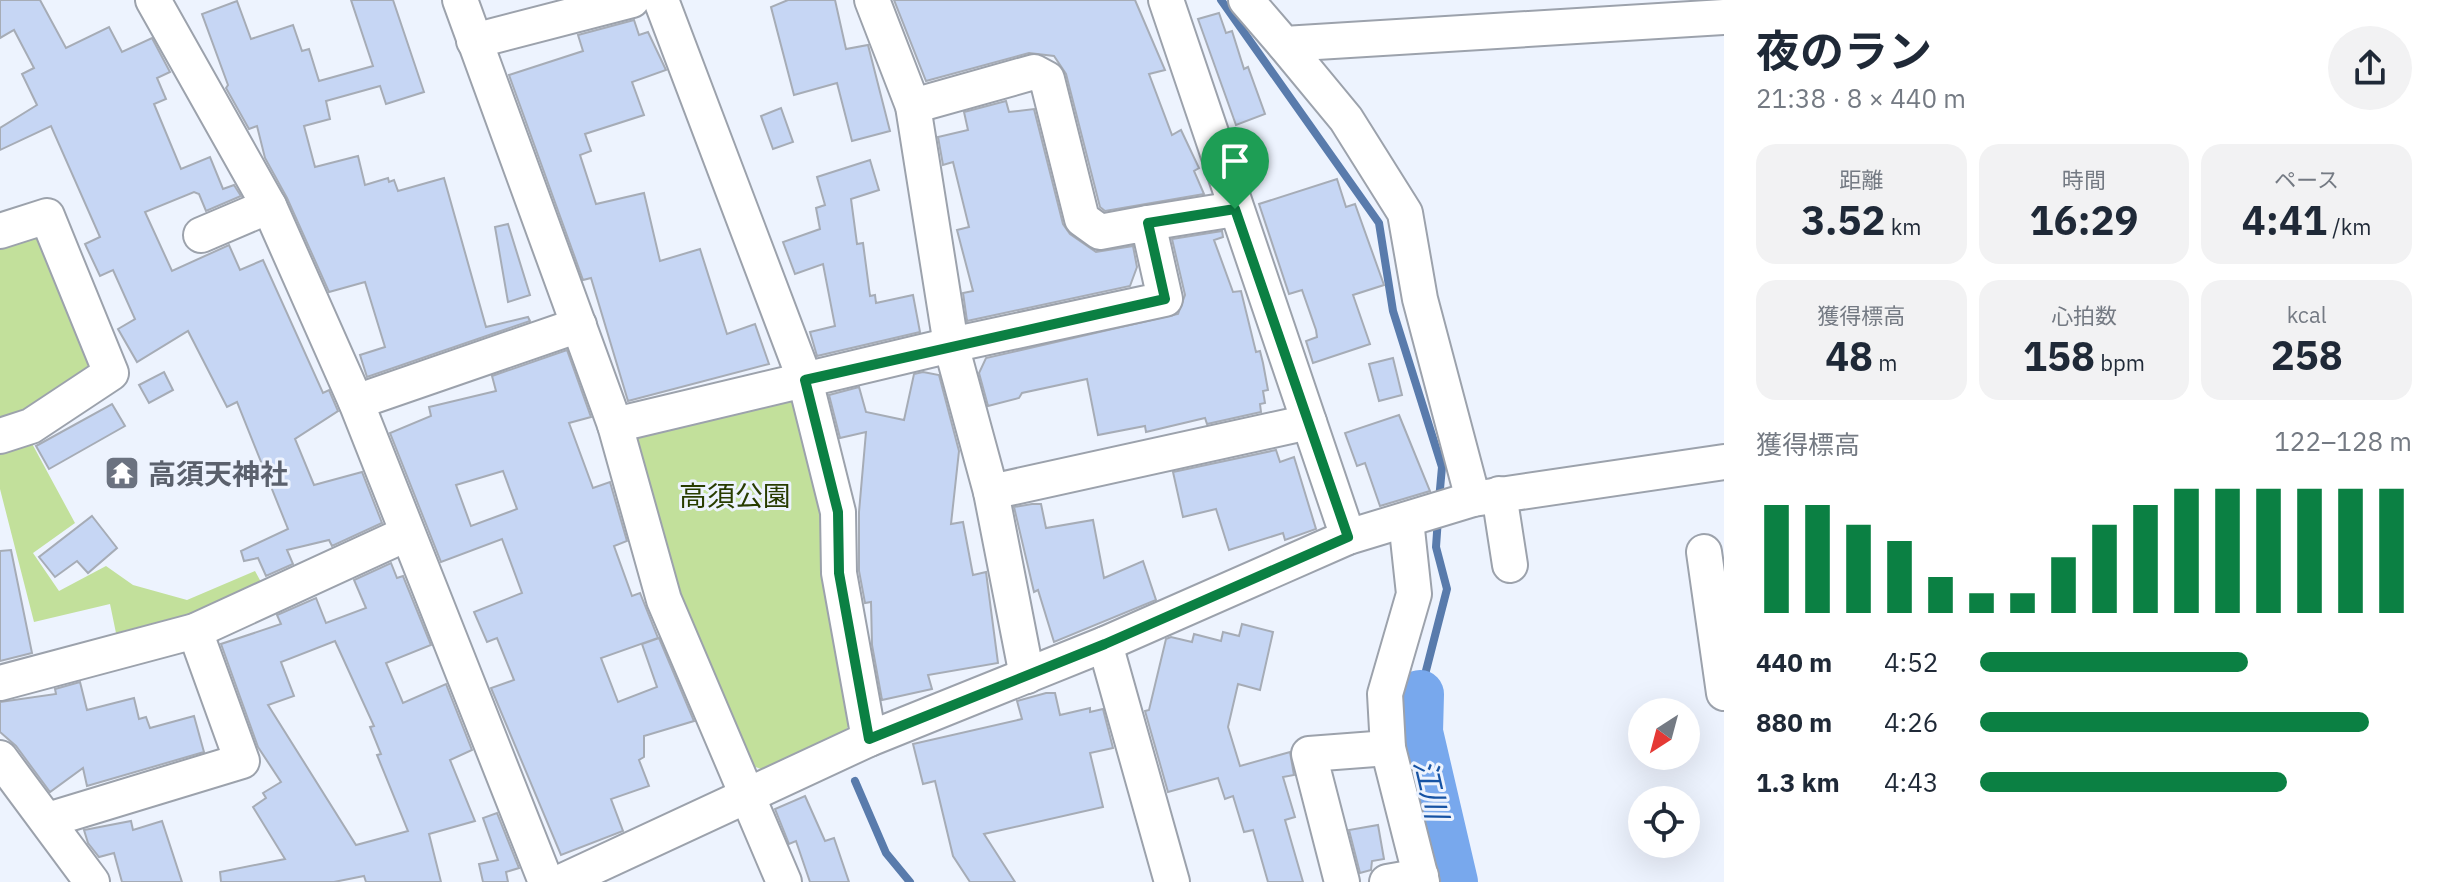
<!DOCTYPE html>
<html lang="ja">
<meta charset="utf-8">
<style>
:root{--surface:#fff;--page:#f2f2f3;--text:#1f2937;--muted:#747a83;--accent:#0b8043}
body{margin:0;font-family:"IBM Plex Sans","Noto Sans JP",sans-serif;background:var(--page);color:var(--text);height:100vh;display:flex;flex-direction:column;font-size:30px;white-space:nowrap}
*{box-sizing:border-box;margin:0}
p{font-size:26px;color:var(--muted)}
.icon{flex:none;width:44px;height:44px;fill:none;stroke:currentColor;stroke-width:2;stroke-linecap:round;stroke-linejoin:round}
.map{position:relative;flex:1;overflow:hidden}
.panel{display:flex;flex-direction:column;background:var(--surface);width:720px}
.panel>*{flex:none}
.needle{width:52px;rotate:216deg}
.fabs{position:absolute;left:1628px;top:698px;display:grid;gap:16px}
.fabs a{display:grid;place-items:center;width:72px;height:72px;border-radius:50%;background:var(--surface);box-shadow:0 8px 32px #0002;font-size:40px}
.pin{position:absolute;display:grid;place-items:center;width:68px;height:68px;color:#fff;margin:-82px -34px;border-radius:50% 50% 50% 0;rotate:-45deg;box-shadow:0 0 8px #0007}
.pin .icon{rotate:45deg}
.round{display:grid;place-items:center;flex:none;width:84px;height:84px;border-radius:42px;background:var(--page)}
.overview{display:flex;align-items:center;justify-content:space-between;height:136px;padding:0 32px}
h1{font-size:44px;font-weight:700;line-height:60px}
.metrics{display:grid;grid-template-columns:repeat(3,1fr);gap:12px;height:136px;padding:8px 32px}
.metrics div{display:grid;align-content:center;border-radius:20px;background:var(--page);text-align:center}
.metrics b{font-size:40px;font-weight:700}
.metrics small{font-size:22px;font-weight:400}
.metrics p{font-size:22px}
.chart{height:224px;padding:16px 32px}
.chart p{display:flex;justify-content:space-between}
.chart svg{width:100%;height:144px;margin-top:8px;stroke:var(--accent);stroke-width:6}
ul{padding:0 32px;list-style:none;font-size:26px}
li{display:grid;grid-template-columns:128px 96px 1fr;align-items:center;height:60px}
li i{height:20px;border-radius:10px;background:var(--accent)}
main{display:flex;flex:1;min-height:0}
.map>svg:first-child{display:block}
</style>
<main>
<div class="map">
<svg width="1724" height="882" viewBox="0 0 1724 882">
<rect width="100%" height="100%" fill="#edf3fe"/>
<g fill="#c2e09b">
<path d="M 41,227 L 101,368 L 0,424 L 0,240 Z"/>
<path d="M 790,395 L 799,404 L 827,517 L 850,724 L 843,734 L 761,769 L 747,764 L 681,603 L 630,442 L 635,432 Z"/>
<path d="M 29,438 L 75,523 L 33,553 L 59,591 L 106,566 L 133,585 L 187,600 L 255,571 L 261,582 L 188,614 L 116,633 L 110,604 L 34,622 L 0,489 L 0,447 Z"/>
</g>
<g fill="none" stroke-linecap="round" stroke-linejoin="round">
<g stroke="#597bac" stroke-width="8">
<path d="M 1221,0 L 1379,223 L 1393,311 L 1442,467 L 1439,500"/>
<path d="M 1420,694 L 1447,589 L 1436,547 L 1438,518"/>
<path d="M 855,781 L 886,853 L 910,882"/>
</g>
<path stroke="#78a8ed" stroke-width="48" d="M 1420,694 L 1419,732 L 1454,882"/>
</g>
<g fill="#c6d6f4" stroke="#a6acb6" stroke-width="2" fill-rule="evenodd">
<path d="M 0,0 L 40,0 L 66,48 L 109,27 L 122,52 L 152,38 L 170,72 L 157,78 L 166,99 L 154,104 L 181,169 L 210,157 L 223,189 L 234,185 L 241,196 L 206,211 L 199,194 L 194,192 L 145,212 L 172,271 L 229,245 L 240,270 L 263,260 L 323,393 L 329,390 L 338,411 L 295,439 L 314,485 L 362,472 L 382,523 L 332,546 L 329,540 L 287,550 L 293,564 L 266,576 L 258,558 L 244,561 L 241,551 L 288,529 L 237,402 L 227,407 L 188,331 L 137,362 L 118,329 L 135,319 L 113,270 L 100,276 L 85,244 L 100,237 L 51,126 L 0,150 L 0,128 L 37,105 L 22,74 L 34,68 L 14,30 L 0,38 Z"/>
<path d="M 351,0 L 393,0 L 424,92 L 386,104 L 380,86 L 326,101 L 330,119 L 304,126 L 315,167 L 358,156 L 365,185 L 388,178 L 389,182 L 394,180 L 398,191 L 444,178 L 486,327 L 528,317 L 530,321 L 367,377 L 360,355 L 385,347 L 365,282 L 329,292 L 287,198 L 265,158 L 257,126 L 249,129 L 226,88 L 228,85 L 202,14 L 237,1 L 251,39 L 293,25 L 302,51 L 309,49 L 319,81 L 373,66 Z"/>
<path d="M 788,0 L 835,0 L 846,49 L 868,45 L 890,131 L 852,141 L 837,83 L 794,95 L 771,7 Z"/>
<path d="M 894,0 L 1135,0 L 1165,70 L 1149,74 L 1172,135 L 1181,130 L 1199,168 L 1194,171 L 1204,194 L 1105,211 L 1100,207 L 1066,74 L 1054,56 L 1029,53 L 926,81 Z"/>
<path d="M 1219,13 L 1226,33 L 1232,31 L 1244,69 L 1248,67 L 1265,114 L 1236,125 L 1198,19 Z"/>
<path d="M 634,20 L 639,35 L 648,32 L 666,70 L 632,82 L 644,115 L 585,134 L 591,151 L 580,155 L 596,204 L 644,193 L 660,261 L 700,249 L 727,334 L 755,324 L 769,364 L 628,401 L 591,278 L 583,280 L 509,75 L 583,51 L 578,35 Z"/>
<path d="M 1006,101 L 1009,112 L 1034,109 L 1063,224 L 1070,234 L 1096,252 L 1133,246 L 1137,267 L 1130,286 L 967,321 L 963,293 L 973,291 L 957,230 L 969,227 L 953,162 L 943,165 L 938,137 L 968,130 L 964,112 Z"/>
<path d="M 781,108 L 793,142 L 773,149 L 761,116 Z"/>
<path d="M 870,160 L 879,190 L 851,199 L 857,244 L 863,243 L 870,296 L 875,295 L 876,303 L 913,295 L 920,332 L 817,356 L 810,332 L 835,326 L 823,264 L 795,274 L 783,242 L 820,229 L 816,208 L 825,205 L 817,177 Z"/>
<path d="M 1337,179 L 1346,207 L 1355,204 L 1384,285 L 1353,295 L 1370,344 L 1313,363 L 1306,341 L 1317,337 L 1316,330 L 1302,290 L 1289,294 L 1259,204 Z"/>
<path d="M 508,224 L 530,295 L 508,302 L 495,227 Z"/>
<path d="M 1222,231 L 1223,237 L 1214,240 L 1233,292 L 1241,291 L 1256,352 L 1260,351 L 1263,363 L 1268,390 L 1263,391 L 1265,403 L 1260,404 L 1261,412 L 1207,424 L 1205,418 L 1146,432 L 1145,426 L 1098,435 L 1087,379 L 1022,393 L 1019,398 L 988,406 L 979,373 L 986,358 L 1178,314 L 1185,295 L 1172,239 Z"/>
<path d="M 567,350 L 591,417 L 569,423 L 593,488 L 610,482 L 627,541 L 614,546 L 632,596 L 640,593 L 658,638 L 601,658 L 618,702 L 657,687 L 642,644 L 659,638 L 694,721 L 644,736 L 644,757 L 639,760 L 649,786 L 611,799 L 623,831 L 561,855 L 491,688 L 514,680 L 497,638 L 487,642 L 474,612 L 522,593 L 502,539 L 441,562 L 390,433 L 431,416 L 429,407 L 496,391 L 492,376 ZM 503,471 L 517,509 L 471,526 L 456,485 Z"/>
<path d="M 1393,358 L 1402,395 L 1379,401 L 1369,364 Z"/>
<path d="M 164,372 L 173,390 L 149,403 L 139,385 Z"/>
<path d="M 923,372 L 939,375 L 959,451 L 951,524 L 963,522 L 973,575 L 986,572 L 998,663 L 928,675 L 932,689 L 882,700 L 872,645 L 871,602 L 865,603 L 859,571 L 859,512 L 866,432 L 840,438 L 829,395 L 859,387 L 866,412 L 904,420 L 914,374 Z"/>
<path d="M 112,404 L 125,426 L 49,469 L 36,446 Z"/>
<path d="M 1399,415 L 1430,491 L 1380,506 L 1365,463 L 1357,466 L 1345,433 Z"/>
<path d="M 1276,450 L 1280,462 L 1294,457 L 1316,529 L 1285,540 L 1283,533 L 1229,550 L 1216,509 L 1183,517 L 1173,472 Z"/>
<path d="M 1032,504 L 1041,504 L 1046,528 L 1093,520 L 1104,578 L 1143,561 L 1156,600 L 1054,642 L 1038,590 L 1034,592 L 1014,507 Z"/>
<path d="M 92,516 L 117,548 L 88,573 L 77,561 L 55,577 L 39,557 Z"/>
<path d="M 11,550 L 32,653 L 0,661 L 0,551 Z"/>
<path d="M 391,563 L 397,578 L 403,576 L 431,645 L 386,663 L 403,703 L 446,684 L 472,750 L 450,760 L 475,821 L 429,834 L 441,882 L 366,882 L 364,876 L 334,882 L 221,882 L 220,872 L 285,859 L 253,807 L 266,798 L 263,793 L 281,782 L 258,747 L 221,644 L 281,624 L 277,615 L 316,598 L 326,623 L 366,608 L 354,580 ZM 335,641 L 374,726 L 370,727 L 381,754 L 377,755 L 408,831 L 356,845 L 268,705 L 294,696 L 281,662 Z"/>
<path d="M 1242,624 L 1273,632 L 1260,690 L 1238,684 L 1228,727 L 1240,766 L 1290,752 L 1294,775 L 1283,777 L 1295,817 L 1285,820 L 1303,882 L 1268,882 L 1253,830 L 1244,832 L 1233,796 L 1225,799 L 1218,778 L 1168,792 L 1145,711 L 1149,710 L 1166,639 L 1171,637 L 1192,642 L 1194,634 L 1221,641 L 1223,632 L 1239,636 Z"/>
<path d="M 80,682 L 87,710 L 134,698 L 139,719 L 146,717 L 150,728 L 194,716 L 204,752 L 87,786 L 83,768 L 50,792 L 16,746 L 0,732 L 0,702 L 56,694 L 55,689 Z"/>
<path d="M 1046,693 L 1055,693 L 1060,715 L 1090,708 L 1090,712 L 1103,709 L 1113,748 L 1090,753 L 1103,807 L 984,834 L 1015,882 L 970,882 L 953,856 L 935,781 L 923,784 L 913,744 L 1022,719 L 1017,701 Z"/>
<path d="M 805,796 L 825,841 L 834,838 L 849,882 L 810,882 L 796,841 L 789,844 L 775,809 Z"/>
<path d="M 497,813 L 519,868 L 506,872 L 508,882 L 483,882 L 479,864 L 498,860 L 483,818 Z"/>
<path d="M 131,821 L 133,830 L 162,821 L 182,882 L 122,882 L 114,853 L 99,857 L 88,843 L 84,830 Z"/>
<path d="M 1378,825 L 1384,859 L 1372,861 L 1371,870 L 1360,873 L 1349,830 Z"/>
</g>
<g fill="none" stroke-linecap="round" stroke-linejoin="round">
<g stroke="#9ca2ac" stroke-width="38">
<g id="minor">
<path d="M 153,0 L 269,206 L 356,402 L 546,882"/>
<path d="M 460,0 L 615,425 L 664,600 L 784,882"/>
<path d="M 661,0 L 805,380 L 838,512 L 839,573 L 869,739"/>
<path d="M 872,0 L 913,106 L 951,345 L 991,492 L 1027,676"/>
<path d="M 1166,0 L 1348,537"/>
<path d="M 1246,0 L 1284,44 L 1724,17"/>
<path d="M 474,41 L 632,0"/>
<path d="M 1284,44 L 1346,119 L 1405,213 L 1420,299 L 1473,499"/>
<path d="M 1148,223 L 1235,209"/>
<path d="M 0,231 L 47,216 L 111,373 L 31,426 L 0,436"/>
<path d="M 201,235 L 269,206"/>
<path d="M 356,402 L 579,325"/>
<path d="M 615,425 L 951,345 L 1165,299 L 1148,223 L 1100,232 L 1082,219 L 1047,79 L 1034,72 L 913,106"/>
<path d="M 991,492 L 1309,422"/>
<path d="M 1499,494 L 1510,565"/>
<path d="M 1406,520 L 1414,594 L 1385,694 L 1388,748 L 1422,882"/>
<path d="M 1704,552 L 1724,693"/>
<path d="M 1105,644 L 1172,882"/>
<path d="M 0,683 L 195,631 L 406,534"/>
<path d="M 0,758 L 92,882"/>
<path d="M 48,820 L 242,761 L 195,631"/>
<path d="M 561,882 L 869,739 L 1105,644 L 1348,537 L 1473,499 L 1724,462"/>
<path d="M 1342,882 L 1309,754 L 1388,748"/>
<path d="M 1387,882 L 1421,876"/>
</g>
</g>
<use href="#minor" stroke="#fff" stroke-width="34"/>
</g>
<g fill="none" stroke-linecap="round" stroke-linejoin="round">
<g stroke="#fff" stroke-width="16">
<path id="route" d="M 1235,209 L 1348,537 L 1105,644 L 869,739 L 839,573 L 838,512 L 805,380 L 1165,299 L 1148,223 Z"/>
</g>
<use href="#route" stroke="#0b8043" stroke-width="10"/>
</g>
<defs>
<g id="temple-square" transform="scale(1.8)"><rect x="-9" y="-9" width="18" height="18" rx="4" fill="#6b7280" stroke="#edf3fe"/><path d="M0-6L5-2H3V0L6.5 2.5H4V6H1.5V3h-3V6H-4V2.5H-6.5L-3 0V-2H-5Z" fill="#fff"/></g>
</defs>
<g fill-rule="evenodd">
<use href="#temple-square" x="122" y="473"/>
</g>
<g text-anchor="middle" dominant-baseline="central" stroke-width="6" stroke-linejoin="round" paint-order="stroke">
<g font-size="28" font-weight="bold" fill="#5b616d" stroke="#edf3fe" text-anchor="start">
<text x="148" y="473">高須天神社</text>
</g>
<g font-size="28" fill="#283c00" stroke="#edf3fe">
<text x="735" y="495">高須公園</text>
</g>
<g font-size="30" font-style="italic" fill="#1653a4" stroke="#edf3fe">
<text transform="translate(1432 789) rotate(77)">江川</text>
</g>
</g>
</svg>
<div class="fabs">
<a><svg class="needle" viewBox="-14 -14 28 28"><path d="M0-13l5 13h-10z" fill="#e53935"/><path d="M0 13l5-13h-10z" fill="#747a83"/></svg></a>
<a><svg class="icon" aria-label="locate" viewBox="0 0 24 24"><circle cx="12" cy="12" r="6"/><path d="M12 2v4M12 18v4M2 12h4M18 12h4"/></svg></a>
</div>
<div class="pin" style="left:1235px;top:209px;background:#1e9e55"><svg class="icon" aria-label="arrive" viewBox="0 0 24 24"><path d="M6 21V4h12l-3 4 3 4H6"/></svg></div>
</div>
<section class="panel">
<div class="overview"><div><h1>夜のラン</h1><p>21:38 · 8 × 440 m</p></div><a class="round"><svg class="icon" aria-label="share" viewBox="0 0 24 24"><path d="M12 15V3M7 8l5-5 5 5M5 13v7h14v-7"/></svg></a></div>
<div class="metrics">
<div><p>距離</p><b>3.52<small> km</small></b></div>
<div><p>時間</p><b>16:29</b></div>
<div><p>ペース</p><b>4:41<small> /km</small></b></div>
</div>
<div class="metrics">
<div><p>獲得標高</p><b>48<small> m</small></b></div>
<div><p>心拍数</p><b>158<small> bpm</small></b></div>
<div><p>kcal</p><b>258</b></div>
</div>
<div class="chart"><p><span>獲得標高</span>122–128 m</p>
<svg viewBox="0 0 160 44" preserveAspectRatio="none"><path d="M5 44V11M15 44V11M25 44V17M35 44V22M45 44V33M55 44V38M65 44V38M75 44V27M85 44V17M95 44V11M105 44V6M115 44V6M125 44V6M135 44V6M145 44V6M155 44V6"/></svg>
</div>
<ul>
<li><b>440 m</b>4:52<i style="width:62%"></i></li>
<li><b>880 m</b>4:26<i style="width:90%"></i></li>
<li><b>1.3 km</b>4:43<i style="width:71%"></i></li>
</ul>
</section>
</main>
